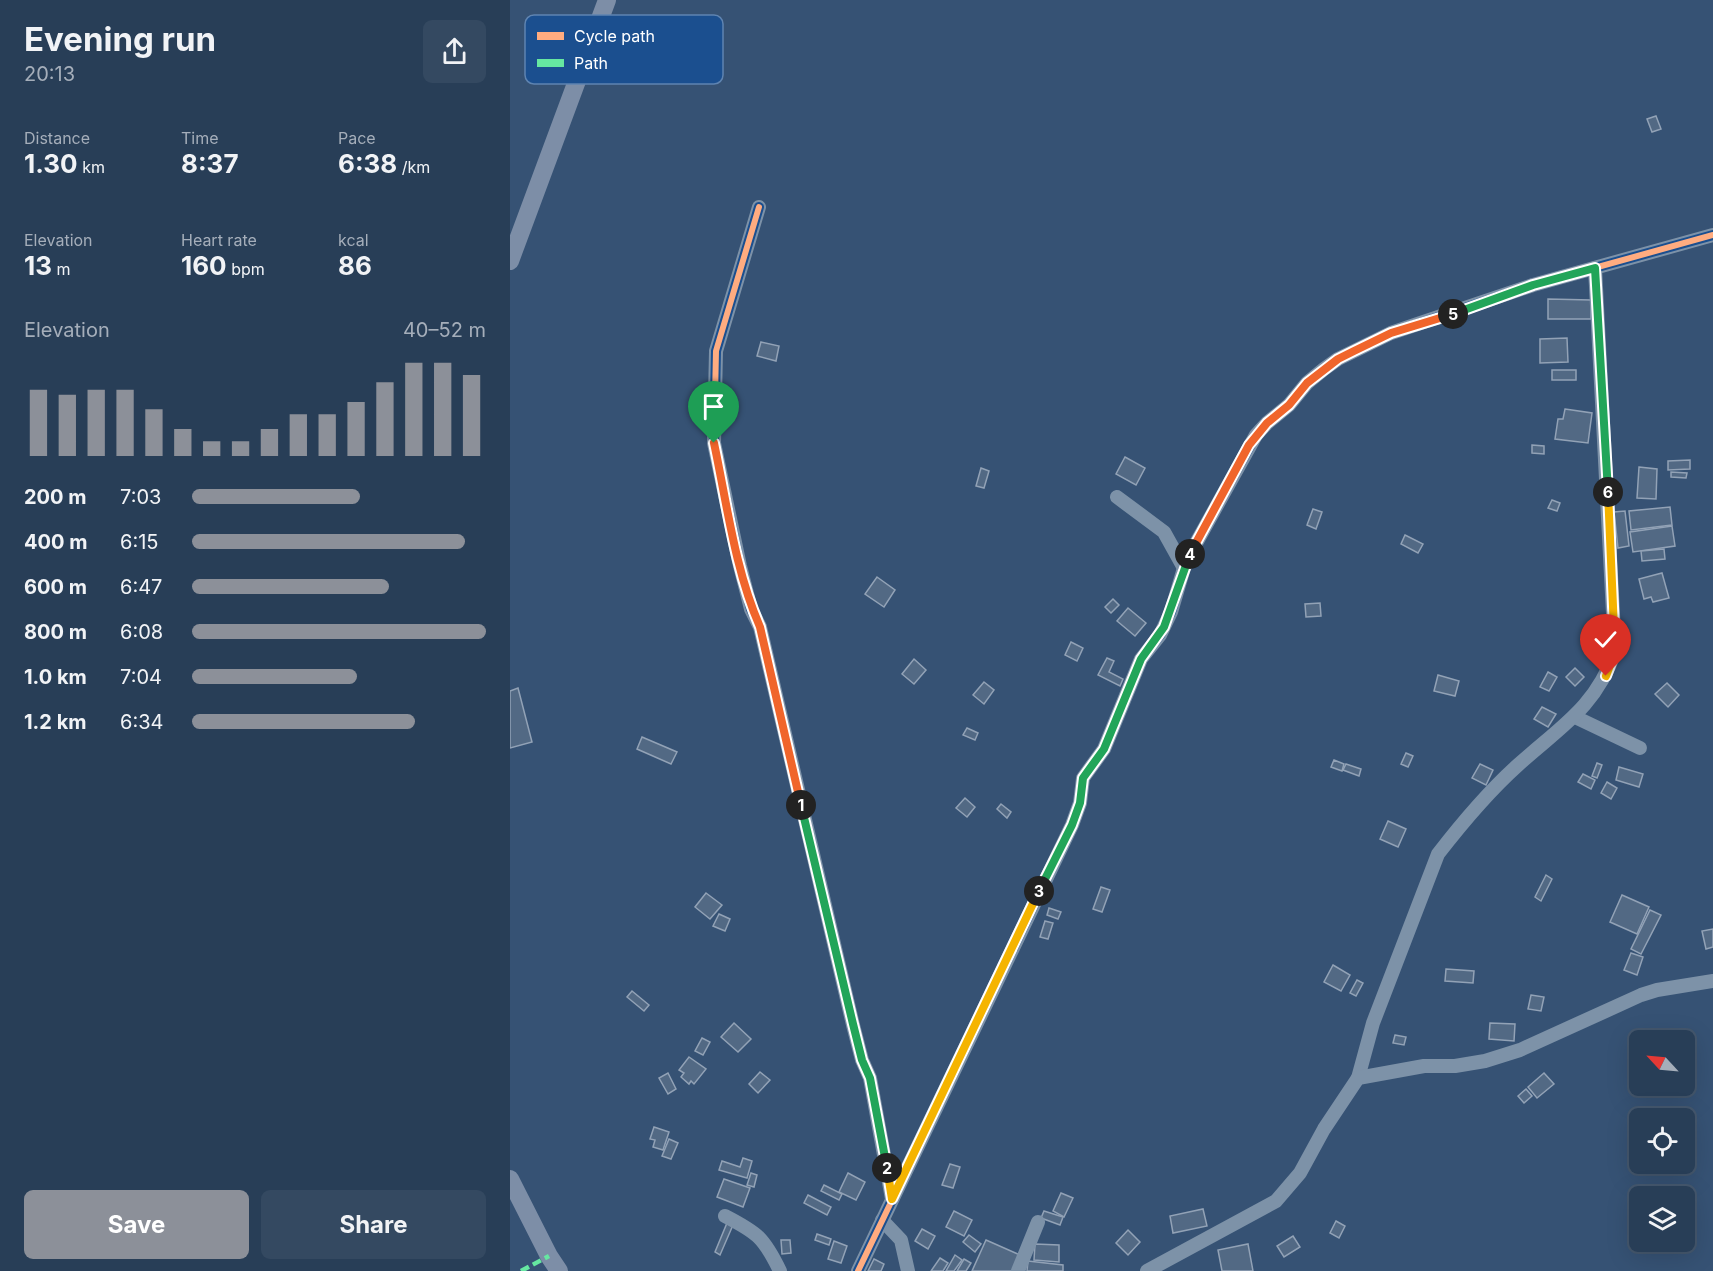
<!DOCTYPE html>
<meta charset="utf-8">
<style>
:root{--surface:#283e57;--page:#344961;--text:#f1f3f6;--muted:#a5aeba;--line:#44576d;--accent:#8c9099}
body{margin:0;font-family:Inter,sans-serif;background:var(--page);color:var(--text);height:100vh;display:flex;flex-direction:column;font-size:22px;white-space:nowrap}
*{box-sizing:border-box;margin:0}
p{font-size:20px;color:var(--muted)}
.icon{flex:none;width:33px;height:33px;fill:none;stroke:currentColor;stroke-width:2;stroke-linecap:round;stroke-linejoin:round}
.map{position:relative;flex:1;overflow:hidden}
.drawer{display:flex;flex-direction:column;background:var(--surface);width:510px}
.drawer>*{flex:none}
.needle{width:39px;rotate:296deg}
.buttons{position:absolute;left:1119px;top:1030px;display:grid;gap:12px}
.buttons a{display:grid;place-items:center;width:66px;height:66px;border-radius:9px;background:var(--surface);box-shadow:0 6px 24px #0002,0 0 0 2px var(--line);font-size:30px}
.pin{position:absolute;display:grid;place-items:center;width:51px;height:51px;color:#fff;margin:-62px -26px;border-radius:50% 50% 50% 0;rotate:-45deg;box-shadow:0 0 6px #0007}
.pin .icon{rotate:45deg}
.km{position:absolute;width:30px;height:30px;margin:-15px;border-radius:50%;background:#222;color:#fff;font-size:16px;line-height:30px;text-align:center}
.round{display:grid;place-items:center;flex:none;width:63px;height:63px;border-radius:9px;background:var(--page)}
.overview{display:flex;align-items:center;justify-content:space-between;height:102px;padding:0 24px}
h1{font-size:33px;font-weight:700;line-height:45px}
.metrics{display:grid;grid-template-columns:repeat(3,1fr);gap:9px;height:102px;padding:6px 24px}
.metrics div{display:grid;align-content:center}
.metrics b{font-size:26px;font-weight:700}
.metrics small{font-size:16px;font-weight:400}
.metrics p{font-size:16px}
.chart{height:168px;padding:12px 24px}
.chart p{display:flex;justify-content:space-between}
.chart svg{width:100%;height:108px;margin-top:6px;stroke:var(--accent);stroke-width:6}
.primary-button{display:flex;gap:12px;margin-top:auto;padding:12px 24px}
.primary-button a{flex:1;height:69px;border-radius:9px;background:var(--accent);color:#fff;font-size:24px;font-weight:700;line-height:69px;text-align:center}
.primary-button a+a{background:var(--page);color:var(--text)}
ul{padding:0 24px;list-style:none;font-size:20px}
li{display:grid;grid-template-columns:96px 72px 1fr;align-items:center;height:45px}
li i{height:15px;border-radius:8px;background:var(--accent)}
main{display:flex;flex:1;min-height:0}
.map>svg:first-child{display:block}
</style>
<main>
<section class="drawer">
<div class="overview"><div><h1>Evening run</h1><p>20:13</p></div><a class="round"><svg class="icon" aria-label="share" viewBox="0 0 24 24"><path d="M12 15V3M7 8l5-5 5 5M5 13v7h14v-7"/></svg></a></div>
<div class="metrics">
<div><p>Distance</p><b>1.30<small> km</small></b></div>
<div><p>Time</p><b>8:37</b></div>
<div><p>Pace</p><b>6:38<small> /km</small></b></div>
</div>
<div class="metrics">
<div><p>Elevation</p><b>13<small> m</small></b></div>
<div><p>Heart rate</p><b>160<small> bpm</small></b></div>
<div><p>kcal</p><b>86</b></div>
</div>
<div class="chart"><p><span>Elevation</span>40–52 m</p>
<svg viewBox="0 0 160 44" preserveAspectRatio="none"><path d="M5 44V17M15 44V19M25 44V17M35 44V17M45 44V25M55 44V33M65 44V38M75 44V38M85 44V33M95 44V27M105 44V27M115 44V22M125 44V14M135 44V6M145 44V6M155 44V11"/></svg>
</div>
<ul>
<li><b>200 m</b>7:03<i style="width:57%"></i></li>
<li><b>400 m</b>6:15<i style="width:93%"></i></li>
<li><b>600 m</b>6:47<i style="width:67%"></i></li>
<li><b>800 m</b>6:08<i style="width:100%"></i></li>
<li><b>1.0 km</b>7:04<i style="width:56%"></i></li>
<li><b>1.2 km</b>6:34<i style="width:76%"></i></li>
</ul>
<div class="primary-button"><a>Save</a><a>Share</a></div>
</section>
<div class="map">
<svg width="1203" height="1271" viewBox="0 0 1203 1271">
<rect width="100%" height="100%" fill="#365274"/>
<g fill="#526984" stroke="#92a2b6" stroke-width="1.5">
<path d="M 1146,116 L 1151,129 L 1142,132 L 1137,119 Z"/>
<path d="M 1038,299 L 1081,300 L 1081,319 L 1038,319 Z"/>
<path d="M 1057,338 L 1058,362 L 1030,363 L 1030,339 Z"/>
<path d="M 251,342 L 269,346 L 266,361 L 247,356 Z"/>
<rect x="1042" y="370" width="24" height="10"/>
<path d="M 1055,409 L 1082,413 L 1078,443 L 1045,439 L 1048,419 L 1053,419 Z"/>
<path d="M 1022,445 L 1034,446 L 1034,454 L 1022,453 Z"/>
<path d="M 615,457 L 635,468 L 626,485 L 606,474 Z"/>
<path d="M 1180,460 L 1180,469 L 1158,470 L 1158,461 Z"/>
<path d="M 1129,467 L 1147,469 L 1146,499 L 1127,498 Z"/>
<path d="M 471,468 L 479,471 L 474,488 L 466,486 Z"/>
<path d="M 1161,472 L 1177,473 L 1176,478 L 1161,477 Z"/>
<path d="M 1042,500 L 1050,503 L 1047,511 L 1038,508 Z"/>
<path d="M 1160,507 L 1162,525 L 1121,530 L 1119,511 Z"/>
<path d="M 803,509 L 812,512 L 806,529 L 797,525 Z"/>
<path d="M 1115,511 L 1119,546 L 1108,548 L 1104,512 Z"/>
<path d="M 1162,526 L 1165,546 L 1123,552 L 1120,532 Z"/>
<path d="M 895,535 L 913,544 L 908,553 L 891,544 Z"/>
<path d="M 1154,549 L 1155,559 L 1132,561 L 1131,551 Z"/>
<path d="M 1152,573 L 1159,598 L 1143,602 L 1141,597 L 1134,599 L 1129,579 Z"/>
<path d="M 367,577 L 385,590 L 374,607 L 355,594 Z"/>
<path d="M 603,599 L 609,605 L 601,613 L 595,607 Z"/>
<path d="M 810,603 L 811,616 L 796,617 L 795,604 Z"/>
<path d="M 618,608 L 636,623 L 625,636 L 607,621 Z"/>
<path d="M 561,642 L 573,648 L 567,661 L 555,655 Z"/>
<path d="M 597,658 L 604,661 L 599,672 L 613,679 L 610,686 L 588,675 Z"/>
<path d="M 404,659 L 416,670 L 404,684 L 392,674 Z"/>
<path d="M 1065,668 L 1074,677 L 1065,686 L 1056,677 Z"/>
<path d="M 1038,672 L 1047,677 L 1039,691 L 1030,687 Z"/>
<path d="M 928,675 L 949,681 L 945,696 L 924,691 Z"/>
<path d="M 474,682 L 484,690 L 474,704 L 463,695 Z"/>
<path d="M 1157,683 L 1169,695 L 1158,707 L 1145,694 Z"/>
<path d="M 8,688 L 22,742 L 0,748 L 0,691 Z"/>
<path d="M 1032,707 L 1046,714 L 1038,727 L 1024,719 Z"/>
<path d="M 457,728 L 468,733 L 465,740 L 453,735 Z"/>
<path d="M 132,737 L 167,752 L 161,764 L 127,749 Z"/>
<path d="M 896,753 L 903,756 L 898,767 L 891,764 Z"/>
<path d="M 824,760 L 834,764 L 832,771 L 821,767 Z"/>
<path d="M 1087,763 L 1092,765 L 1087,778 L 1082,776 Z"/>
<path d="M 836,764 L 851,769 L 849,776 L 833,770 Z"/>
<path d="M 970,764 L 983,770 L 976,785 L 962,778 Z"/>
<path d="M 1109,767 L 1133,774 L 1129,787 L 1106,780 Z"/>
<path d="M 1073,774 L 1085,780 L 1081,789 L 1068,782 Z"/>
<path d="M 1097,782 L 1107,788 L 1101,799 L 1091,793 Z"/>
<path d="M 455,798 L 465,807 L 457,817 L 446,808 Z"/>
<path d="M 491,804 L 501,812 L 497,818 L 487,809 Z"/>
<path d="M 878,821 L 896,829 L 888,847 L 870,839 Z"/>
<path d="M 1036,875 L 1042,879 L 1031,901 L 1025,897 Z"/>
<path d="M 591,887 L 600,890 L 592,912 L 583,909 Z"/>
<path d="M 196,893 L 212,905 L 200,919 L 185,907 Z"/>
<path d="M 1112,895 L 1139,907 L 1127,934 L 1100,922 Z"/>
<path d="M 539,908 L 551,912 L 548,919 L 537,915 Z"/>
<path d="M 1140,910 L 1151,915 L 1131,954 L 1121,949 Z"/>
<path d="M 209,914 L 220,919 L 215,931 L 203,926 Z"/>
<path d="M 535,921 L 543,923 L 538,939 L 530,937 Z"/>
<path d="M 1203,929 L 1203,947 L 1196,949 L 1192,931 Z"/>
<path d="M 1121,953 L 1133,957 L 1127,975 L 1114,970 Z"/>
<path d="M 823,965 L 840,975 L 831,991 L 814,982 Z"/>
<path d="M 936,969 L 964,971 L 963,983 L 935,981 Z"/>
<path d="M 847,980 L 853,983 L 846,996 L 840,993 Z"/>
<path d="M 122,991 L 139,1005 L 134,1011 L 117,997 Z"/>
<path d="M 1021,995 L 1034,997 L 1031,1011 L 1018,1009 Z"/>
<path d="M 224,1023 L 241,1039 L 228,1052 L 211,1037 Z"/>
<path d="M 980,1023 L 1005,1024 L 1004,1041 L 979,1039 Z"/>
<path d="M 885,1035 L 896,1037 L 894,1045 L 883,1043 Z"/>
<path d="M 192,1038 L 200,1042 L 193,1055 L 185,1051 Z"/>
<path d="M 179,1057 L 196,1069 L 184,1084 L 181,1081 L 179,1084 L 171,1077 L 174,1073 L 169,1070 Z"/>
<path d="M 250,1072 L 260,1080 L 248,1093 L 239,1084 Z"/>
<path d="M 158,1073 L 166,1089 L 158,1094 L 149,1078 Z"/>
<path d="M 1034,1073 L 1044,1084 L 1027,1098 L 1018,1087 Z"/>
<path d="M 1016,1089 L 1022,1096 L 1014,1103 L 1008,1096 Z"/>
<path d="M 144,1127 L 159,1132 L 153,1150 L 143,1147 L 145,1140 L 140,1139 Z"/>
<path d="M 159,1139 L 168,1143 L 161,1159 L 152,1156 Z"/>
<path d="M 233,1158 L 242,1161 L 237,1178 L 209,1170 L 212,1161 L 230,1167 Z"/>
<path d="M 440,1164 L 450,1167 L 443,1188 L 432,1185 Z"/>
<path d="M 241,1173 L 247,1175 L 244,1187 L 237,1185 Z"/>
<path d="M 338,1173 L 355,1182 L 346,1200 L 329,1192 Z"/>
<path d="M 214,1179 L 240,1188 L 233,1207 L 207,1197 Z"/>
<path d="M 314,1185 L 332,1194 L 329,1200 L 311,1191 Z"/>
<path d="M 551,1193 L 563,1198 L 554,1217 L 543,1211 Z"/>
<path d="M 298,1195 L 321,1207 L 317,1215 L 294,1203 Z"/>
<path d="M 693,1209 L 697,1226 L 663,1233 L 660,1216 Z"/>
<path d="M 444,1211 L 462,1220 L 454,1236 L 436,1227 Z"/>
<path d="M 534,1211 L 553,1217 L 550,1225 L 531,1218 Z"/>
<path d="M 826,1221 L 835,1226 L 829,1238 L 820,1233 Z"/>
<path d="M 217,1223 L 223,1225 L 210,1255 L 205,1252 Z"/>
<path d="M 412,1229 L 425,1236 L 418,1249 L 405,1241 Z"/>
<path d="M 618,1230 L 630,1242 L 618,1255 L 606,1243 Z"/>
<path d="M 307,1234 L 321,1239 L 319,1245 L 305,1240 Z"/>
<path d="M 459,1235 L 471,1244 L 465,1252 L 453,1242 Z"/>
<path d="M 783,1236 L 790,1247 L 774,1257 L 767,1246 Z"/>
<path d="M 271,1240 L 280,1240 L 281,1253 L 272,1254 Z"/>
<path d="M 476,1240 L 510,1255 L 503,1271 L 462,1271 Z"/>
<path d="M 324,1241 L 337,1246 L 331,1263 L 318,1259 Z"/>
<path d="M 525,1244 L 549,1245 L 549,1262 L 524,1260 Z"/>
<path d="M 738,1244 L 743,1271 L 712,1271 L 708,1250 Z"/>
<path d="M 445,1255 L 452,1260 L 444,1271 L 436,1271 Z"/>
<path d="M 430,1258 L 438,1263 L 433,1271 L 421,1271 Z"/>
<path d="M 364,1259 L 374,1264 L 371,1271 L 358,1271 Z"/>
<path d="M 454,1259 L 461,1263 L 456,1271 L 447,1271 Z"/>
<path d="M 518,1261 L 553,1265 L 553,1271 L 517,1271 Z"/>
</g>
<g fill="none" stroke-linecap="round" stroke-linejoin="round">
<g stroke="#7d92a8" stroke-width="14">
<path d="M 249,207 L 206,351 L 204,443 L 230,566 L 241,609 L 250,627 L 343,1025 L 352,1060 L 360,1078 L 382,1199"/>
<path d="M 607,497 L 654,532 L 674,568"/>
<path d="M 1065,717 L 1130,748"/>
<path d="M 848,1078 L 863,1023 L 928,854 C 952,823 979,791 1008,765 C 1050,727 1085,708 1105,652 L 1085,268"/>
<path d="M 215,1216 C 248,1233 254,1238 270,1271"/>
<path d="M 372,1220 L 391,1240 L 398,1271"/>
<path d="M 348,1271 L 562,825 L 570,803 L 573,778 L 594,749 L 631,659 L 650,635 L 661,612 L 674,568 L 685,545 L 746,435 L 757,423 L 779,405 L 797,383 L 814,369 L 828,359 L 881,333 L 1023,285 L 1203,235"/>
<path d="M 508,1271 L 528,1222"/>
<path d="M 637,1271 L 766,1201 L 790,1173 L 814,1129 L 848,1078 L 914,1066 L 945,1066 L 975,1061 L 1010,1050 L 1131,995 L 1147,990 L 1203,981"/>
</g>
<g stroke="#7d8ea7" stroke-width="18">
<path d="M 0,261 L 97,0"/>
<path d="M 0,1179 L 39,1256 L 49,1271"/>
</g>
<path stroke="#66e7a1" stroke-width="4.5" stroke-dasharray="9 4.5" stroke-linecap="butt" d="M 11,1271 L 39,1256"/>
<g stroke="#1b4f8f" stroke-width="10">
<g id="cycleway">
<path d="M 249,207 L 206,351 L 204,443 L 230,566 L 241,609 L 250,627 L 343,1025 L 352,1060 L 360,1078 L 382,1199"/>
<path d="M 348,1271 L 562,825 L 570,803 L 573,778 L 594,749 L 631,659 L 650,635 L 661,612 L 674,568 L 685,545 L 746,435 L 757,423 L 779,405 L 797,383 L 814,369 L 828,359 L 881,333 L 1023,285 L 1203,235"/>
</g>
</g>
<use href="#cycleway" stroke="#ffac80" stroke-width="6"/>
</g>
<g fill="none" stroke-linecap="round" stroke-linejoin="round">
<g stroke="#fff" stroke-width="12">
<path id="split-1" d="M 204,443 C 217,504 225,570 250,627 L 291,805"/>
</g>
<g stroke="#fff" stroke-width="12">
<path id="split-2" d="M 291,805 L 343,1024 L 352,1060 L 360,1078 L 377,1168"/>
</g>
<g stroke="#fff" stroke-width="12">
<path id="split-3" d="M 377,1168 L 382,1199 L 529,891"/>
</g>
<g stroke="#fff" stroke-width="12">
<path id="split-4" d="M 529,891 L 562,825 L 570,803 L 573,778 L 594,749 L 631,659 L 654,627 L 680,554"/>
</g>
<g stroke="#fff" stroke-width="12">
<path id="split-5" d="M 680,554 L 739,445 L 757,423 L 779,405 L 797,383 L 828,359 L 844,351 L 881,333 L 943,314"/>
</g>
<g stroke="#fff" stroke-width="12">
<path id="split-6" d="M 943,314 L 1023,285 L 1085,268 L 1098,492"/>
</g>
<g stroke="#fff" stroke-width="12">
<path id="split-7" d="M 1096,676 L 1105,652 L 1098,492"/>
</g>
<use href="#split-1" stroke="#f0652b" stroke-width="8"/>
<use href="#split-2" stroke="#22a559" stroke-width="8"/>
<use href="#split-3" stroke="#f5b400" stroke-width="8"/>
<use href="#split-4" stroke="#22a559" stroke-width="8"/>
<use href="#split-5" stroke="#f0652b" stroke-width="8"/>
<use href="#split-6" stroke="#22a559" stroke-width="8"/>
<use href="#split-7" stroke="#f5b400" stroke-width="8"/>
</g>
<rect x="15" y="15" width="198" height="69" rx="9" fill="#1b4f8f" stroke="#5f84b1" stroke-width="1.5"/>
<rect x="27" y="32" width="27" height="8" fill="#ffac80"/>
<rect x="27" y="59" width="27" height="8" fill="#66e7a1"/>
<g font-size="16" fill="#fff">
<text x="64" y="42">Cycle path</text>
<text x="64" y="69">Path</text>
</g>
</svg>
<div class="buttons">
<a><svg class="needle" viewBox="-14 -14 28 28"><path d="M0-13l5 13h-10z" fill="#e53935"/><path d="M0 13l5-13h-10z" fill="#a5aeba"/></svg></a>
<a><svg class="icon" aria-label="locate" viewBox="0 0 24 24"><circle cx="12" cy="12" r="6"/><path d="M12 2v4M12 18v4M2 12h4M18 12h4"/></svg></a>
<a><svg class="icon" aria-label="layers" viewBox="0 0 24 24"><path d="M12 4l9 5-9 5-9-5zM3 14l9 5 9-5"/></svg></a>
</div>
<div class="pin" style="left:204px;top:443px;background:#1e9e55"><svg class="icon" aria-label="arrive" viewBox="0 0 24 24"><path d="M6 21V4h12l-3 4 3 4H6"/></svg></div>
<div class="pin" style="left:1096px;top:676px;background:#d93025"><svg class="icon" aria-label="check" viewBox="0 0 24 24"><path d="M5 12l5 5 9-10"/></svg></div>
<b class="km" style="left:291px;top:805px">1</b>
<b class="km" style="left:377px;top:1168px">2</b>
<b class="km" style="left:529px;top:891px">3</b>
<b class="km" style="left:680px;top:554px">4</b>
<b class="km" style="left:943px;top:314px">5</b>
<b class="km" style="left:1098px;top:492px">6</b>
</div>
</main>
